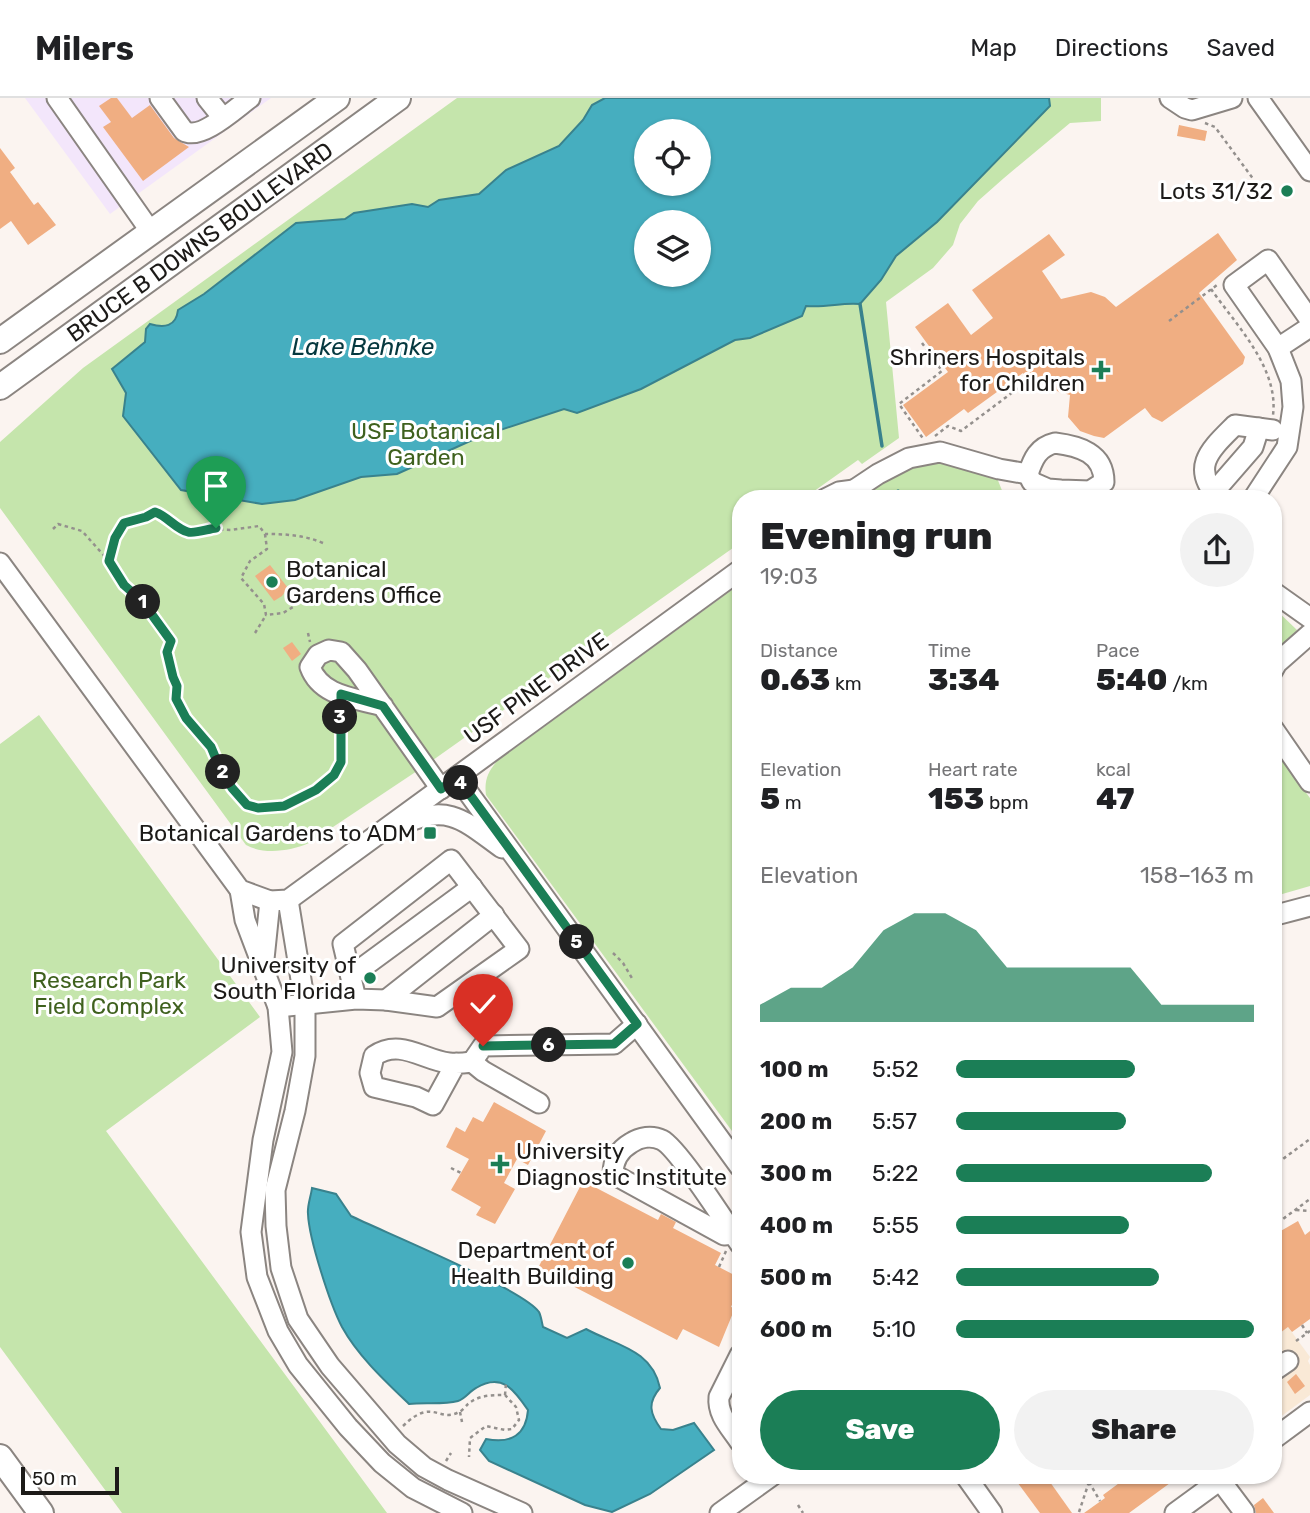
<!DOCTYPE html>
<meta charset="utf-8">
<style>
:root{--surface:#fff;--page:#f2f2f2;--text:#202124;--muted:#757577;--line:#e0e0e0;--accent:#1b7e56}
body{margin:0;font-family:Rubik,sans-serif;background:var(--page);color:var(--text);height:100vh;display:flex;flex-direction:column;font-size:26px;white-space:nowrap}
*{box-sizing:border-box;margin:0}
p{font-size:23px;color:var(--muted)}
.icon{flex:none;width:38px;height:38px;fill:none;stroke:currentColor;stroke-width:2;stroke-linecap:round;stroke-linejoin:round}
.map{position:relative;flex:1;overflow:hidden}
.sheet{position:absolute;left:732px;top:392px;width:550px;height:994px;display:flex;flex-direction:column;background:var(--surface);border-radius:28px;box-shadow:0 2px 5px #0004}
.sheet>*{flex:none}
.tools{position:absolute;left:634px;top:21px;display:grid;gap:14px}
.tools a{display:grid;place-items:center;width:77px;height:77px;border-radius:50%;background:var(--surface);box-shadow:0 2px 5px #0004;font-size:35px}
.scale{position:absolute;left:21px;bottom:18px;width:98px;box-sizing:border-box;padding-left:7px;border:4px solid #1c1a18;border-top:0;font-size:19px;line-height:24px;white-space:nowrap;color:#1c1a18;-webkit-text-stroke:5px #fff;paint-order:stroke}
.pin{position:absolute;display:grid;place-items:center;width:60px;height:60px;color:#fff;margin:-72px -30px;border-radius:50% 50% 50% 0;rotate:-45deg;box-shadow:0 0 7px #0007}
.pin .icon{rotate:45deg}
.km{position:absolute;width:35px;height:35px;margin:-18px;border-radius:50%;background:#222;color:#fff;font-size:19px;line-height:35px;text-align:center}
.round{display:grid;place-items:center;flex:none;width:74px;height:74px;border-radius:37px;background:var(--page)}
.head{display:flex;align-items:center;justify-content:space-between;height:119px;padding:0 28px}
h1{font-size:38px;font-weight:800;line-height:52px}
.figures{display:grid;grid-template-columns:repeat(3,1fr);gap:10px;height:119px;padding:7px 28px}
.figures div{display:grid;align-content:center}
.figures b{font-size:30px;font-weight:800}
.figures small{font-size:19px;font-weight:400}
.figures p{font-size:19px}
.chart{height:196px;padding:14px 28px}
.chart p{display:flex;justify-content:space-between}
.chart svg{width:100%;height:126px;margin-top:7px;fill:var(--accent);opacity:.7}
.button{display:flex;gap:14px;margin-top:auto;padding:14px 28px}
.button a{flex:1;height:80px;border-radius:42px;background:var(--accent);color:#fff;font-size:28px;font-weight:800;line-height:80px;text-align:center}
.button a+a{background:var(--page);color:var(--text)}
ul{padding:0 28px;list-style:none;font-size:23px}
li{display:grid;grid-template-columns:112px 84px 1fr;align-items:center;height:52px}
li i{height:18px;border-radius:9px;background:var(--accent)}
header{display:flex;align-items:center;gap:42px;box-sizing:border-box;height:98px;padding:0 35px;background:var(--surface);border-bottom:2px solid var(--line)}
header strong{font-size:33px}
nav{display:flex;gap:38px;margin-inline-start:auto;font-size:24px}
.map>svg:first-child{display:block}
</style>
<header>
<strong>Milers</strong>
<nav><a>Map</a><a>Directions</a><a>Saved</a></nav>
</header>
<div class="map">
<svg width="1310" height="1415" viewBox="0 0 1310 1415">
<rect width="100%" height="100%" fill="#fbf4f0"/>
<path fill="#f3e6fb" d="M 25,0 L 271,0 L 110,116 Z"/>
<path fill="#f9e9d6" d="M 1288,1229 L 1310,1259 L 1308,1263 L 1310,1267 L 1310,1297 L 1272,1325 L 1272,1241 Z"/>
<g fill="#c5e5ac" fill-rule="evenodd">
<path d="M 457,0 L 1101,0 L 1101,23 L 1070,25 L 1004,80 L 978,103 L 960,126 L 953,147 L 933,170 L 886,204 L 899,340 L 862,366 L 858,362 L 803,401 L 740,401 L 740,445 L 426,667 L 309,745 C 291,753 264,757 246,747 L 0,410 L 0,344 L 83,270 ZM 646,33 L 698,33 L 698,86 L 646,86 ZM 646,124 L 698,124 L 698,177 L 646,177 Z"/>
<path d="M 933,361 L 997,380 L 1003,395 L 1001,401 L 853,401 L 883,378 Z"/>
<path d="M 740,486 L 740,1044 L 486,697 C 484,682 488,674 497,663 Z"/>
<path d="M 1272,508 L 1297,532 L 1272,560 Z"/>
<path d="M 39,617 L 260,919 L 106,1033 L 387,1415 L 122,1415 L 0,1249 L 0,646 Z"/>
<path d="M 1272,648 L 1310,700 L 1310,788 L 1272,799 Z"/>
</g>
<g fill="#46aebf" stroke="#39828d" stroke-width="2" fill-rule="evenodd">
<path d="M 605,0 L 1049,0 L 1050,8 L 937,124 L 896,158 L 881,182 L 860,206 C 842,204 827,210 806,208 L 802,218 L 750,240 L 735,242 L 641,291 L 577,315 L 564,311 L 479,339 L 397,376 L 361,379 L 295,402 L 262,406 L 181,392 L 123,318 L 126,295 L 112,271 L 145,244 L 146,231 L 150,226 C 164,230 176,229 178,212 L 204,196 L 296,125 L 345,121 L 354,115 L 412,106 L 428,109 L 439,102 L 479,96 L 506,72 L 559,48 L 583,22 L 592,7 ZM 646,33 L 698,33 L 698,86 L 646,86 ZM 646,124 L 698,124 L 698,177 L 646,177 Z"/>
<path d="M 312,1090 L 336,1096 L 351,1118 C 384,1134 523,1191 539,1214 C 541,1218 542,1225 543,1229 L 567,1240 L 586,1231 C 615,1247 652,1251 660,1290 C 647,1305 650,1316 661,1331 L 673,1332 L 694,1325 L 714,1352 L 650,1396 L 612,1414 L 585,1407 L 489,1363 L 480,1352 L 486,1341 C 511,1346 526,1337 528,1312 C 514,1292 502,1274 476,1290 C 470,1293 465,1301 458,1303 C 443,1307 424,1304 409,1306 C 385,1283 358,1258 342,1229 C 330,1206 309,1141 308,1116 C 307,1108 311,1098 312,1090 Z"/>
</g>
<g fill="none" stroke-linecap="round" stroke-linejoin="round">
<g stroke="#39828d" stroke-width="3.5">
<path d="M 860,206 L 882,348"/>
<path d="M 898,393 L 905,401"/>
</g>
</g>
<g fill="#f0ae82">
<path d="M 111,0 L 117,0 L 132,20 L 150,7 L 174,40 L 189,49 L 143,83 L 103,29 L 111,24 L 99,8 Z"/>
<path d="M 1179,27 L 1207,33 L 1205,43 L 1177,38 Z"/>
<path d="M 0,50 L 15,70 L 10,74 L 34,107 L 38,104 L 56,127 L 28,147 L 11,123 L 0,131 Z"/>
<path d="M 1218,135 L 1237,162 L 1199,195 L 1245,259 L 1243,266 L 1162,324 L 1152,319 L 1145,310 L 1104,340 L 1094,338 L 1080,333 L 1068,319 L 1070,297 L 1059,294 L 1040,283 L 1036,278 L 1029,282 L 1023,275 L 968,315 L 964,311 L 926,339 L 903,307 L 948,274 L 915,229 L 948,205 L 971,237 L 993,220 L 972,192 L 1049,136 L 1065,157 L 1042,173 L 1061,201 L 1091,194 L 1105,199 L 1116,209 Z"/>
<path d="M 270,467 L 288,490 L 282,498 L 274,503 L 255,478 Z"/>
<path d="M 292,544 L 301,556 L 292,563 L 283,550 Z"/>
<path d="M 494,1004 L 546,1033 L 528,1067 L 517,1061 L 504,1085 L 515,1091 L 495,1126 L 476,1117 L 481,1109 L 451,1092 L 469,1061 L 446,1049 L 456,1029 L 465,1034 L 473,1019 L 483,1024 Z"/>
<path d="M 583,1083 L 658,1122 L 661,1116 L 676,1124 L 673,1130 L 721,1155 L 715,1167 L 740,1180 L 740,1189 L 731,1209 L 735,1210 L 719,1249 L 683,1231 L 677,1242 L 538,1170 Z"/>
<path d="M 1298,1123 L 1305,1137 L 1310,1133 L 1310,1221 L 1292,1234 L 1288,1229 L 1272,1241 L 1272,1138 Z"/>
<path d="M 1296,1276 L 1305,1288 L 1295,1296 L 1287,1284 Z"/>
<path d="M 1012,1377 L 1045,1377 L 1072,1415 L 1040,1415 Z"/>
<path d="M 1130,1377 L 1181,1377 L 1129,1415 L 1084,1415 L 1105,1400 L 1103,1397 Z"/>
<path d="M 1263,1400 L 1274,1415 L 1256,1415 L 1254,1407 Z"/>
</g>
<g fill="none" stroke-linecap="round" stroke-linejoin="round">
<g stroke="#8b8581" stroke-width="23">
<g id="minor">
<path d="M 57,0 L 151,134"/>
<path d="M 160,0 L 184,33 C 201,43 236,10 250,0"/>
<path d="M 207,0 L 223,20"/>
<path d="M 1170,0 L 1185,10 L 1192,12 L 1232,0"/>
<path d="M 1258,0 L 1310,73"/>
<path d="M 1278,250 L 1310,229"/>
<path d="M 1055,345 C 1079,348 1104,355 1104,384 L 1090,393 L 1061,392 L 1048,391 L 1032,384 L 1028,376 C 1033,361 1038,349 1055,345 Z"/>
<path d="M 1213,395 L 1253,349 L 1259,330"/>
<path d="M 825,401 L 839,394 L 854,392"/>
<path d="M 847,401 L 854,392 L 878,376 L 909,360 L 940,354 L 999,371 L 1028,376"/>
<path d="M 1219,401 C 1189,369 1211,351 1235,327 L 1273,332"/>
<path d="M 1253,401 L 1287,349 L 1293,309 L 1291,283 L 1278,250 L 1234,187 L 1268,162 L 1310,222"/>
<path d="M 0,465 L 240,792 L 270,803 L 288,802 L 740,472"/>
<path d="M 1272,493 L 1310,520"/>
<path d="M 1272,574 L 1277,565 L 1310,536"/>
<path d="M 383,608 C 356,600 321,599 310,569 L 318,557 L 329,552 L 341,554 L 357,572 L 441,691"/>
<path d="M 1272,629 L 1310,684"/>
<path d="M 457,679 L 740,1069"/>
<path d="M 404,726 C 449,704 467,725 502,750"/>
<path d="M 240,792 L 245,822 L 278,909 L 282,954 L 263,1042 L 251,1134 L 257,1179 L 278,1233 L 298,1267 L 348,1329 L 382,1365 L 413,1390 L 462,1415"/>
<path d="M 288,802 L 305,906 L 305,958 L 295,1013 L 275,1092 L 276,1128 L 281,1170 L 298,1221 L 330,1268 L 397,1346 L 424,1369 L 448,1382 L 522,1415"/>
<path d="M 1272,818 L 1310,808"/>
<path d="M 264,861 L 270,803"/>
<path d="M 351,878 L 472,789"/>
<path d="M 386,902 L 494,817"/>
<path d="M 278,909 L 356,901 L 386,902 L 437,909 L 519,851 L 451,762 L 343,846 L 356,901"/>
<path d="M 472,964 L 483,948 L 614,946 L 637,926"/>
<path d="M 456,965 L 433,1007 L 416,999 L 374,989 L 370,975 L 374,958 C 400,940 423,962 449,965 C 457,966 465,965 472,964 L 483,973 L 539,1005"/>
<path d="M 734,1136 L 724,1137 L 613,1076 C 613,1063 619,1052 631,1045 C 640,1039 652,1037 662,1042 C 678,1050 727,1127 740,1146"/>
<path d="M 740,1257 L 719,1299 C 717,1317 731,1330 740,1344"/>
<path d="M 1272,1274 L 1288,1263"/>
<path d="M 1272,1342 L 1310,1314"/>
<path d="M 965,1377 L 992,1415"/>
<path d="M 1220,1382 L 1244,1414"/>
<path d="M 720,1415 L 773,1377"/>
<path d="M 1175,1415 L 1227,1377"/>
</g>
</g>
<g stroke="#8b8581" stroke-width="28">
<g id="major">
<path d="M 0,243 L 337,0"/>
<path id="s1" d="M 0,289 L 398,0"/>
<path d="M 0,1359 L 41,1415"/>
</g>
</g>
<g stroke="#94908d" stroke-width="2.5" stroke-dasharray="3.5 3.5" stroke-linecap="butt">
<path d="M 1205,25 L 1215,29 L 1254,82"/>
<path d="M 1211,191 C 1236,227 1279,270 1273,317"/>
<path d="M 1169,223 L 1217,187"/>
<path d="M 922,245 L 942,273 L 899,306 L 924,342"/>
<path d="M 935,338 L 948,328 L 961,333 L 1029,282"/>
<path d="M 53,431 L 58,426 L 82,433 L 108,462"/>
<path d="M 265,436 L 267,451 L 250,463 L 241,480 L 264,506 L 266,517 L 283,515 L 293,509"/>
<path d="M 323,445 C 304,437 285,436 265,436 L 259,428 L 231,432 L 202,431 L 196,435 L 188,434 L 166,418 L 154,413 L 146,419 L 124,425 L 115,440 L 109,463 L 124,487 L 158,522 L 171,543 L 167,554 L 173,579 L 177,588 L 176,601 L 186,620 L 211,649 L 219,668 L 232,689 L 247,707 L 258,710 L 284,708 L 316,692 L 334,677 L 341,664 L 341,612"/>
<path d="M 255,535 L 266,517"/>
<path d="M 308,535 L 310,544"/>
<path d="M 613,855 L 623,865 L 633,882"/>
<path d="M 1272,1069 L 1310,1041"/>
<path d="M 451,1070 L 461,1075"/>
<path d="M 580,1074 L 599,1084"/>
<path d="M 1296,1112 L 1310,1113"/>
<path d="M 1272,1129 L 1310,1101"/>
<path d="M 719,1169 L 726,1153"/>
<path d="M 1302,1227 L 1307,1235"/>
<path d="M 1296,1243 L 1310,1233"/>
<path d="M 505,1297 L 506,1285"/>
<path d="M 460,1314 L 462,1324"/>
<path d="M 403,1328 C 433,1299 438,1325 459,1314 C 462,1313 466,1308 468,1306 C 479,1297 491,1297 505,1297 L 516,1309 L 519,1322 L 512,1331 L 505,1332 L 486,1328 L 470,1340 L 469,1359"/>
<path d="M 446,1363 L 451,1355"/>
<path d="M 1085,1377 L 1089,1384 L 1099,1383 L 1111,1377"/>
<path d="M 1089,1384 L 1100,1403"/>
<path d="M 798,1407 L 803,1415"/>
<path d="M 1079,1414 L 1089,1384"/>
</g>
<use href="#minor" stroke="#fff" stroke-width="19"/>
<use href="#major" stroke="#fff" stroke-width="24"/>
</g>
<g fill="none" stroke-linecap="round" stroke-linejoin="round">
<g stroke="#fff" stroke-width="14">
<path id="route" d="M 216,430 C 208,431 194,436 188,434 C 176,431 167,418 155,414 L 146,419 L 124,425 L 115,440 L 109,463 L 124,487 L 142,503 L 171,543 L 167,554 L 173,579 L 177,588 L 176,601 L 186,620 L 211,649 L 219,668 L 232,690 L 247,707 L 258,710 L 284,708 L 316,692 L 334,677 L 341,664 L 341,596 L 383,608 L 441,691 L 457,679 L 637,926 L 614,946 L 483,948"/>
</g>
<use href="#route" stroke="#1b7e56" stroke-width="9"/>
</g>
<g fill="#1b7e56" stroke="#fff" stroke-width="2.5">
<circle cx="1287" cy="93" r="7"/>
<path d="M1097.5 261.5h7v7h7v7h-7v7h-7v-7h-7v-7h7z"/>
<circle cx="272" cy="484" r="7"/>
<rect x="423" y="728" width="14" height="14" rx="3.5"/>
<circle cx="370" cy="880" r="7"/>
<path d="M496.5 1055.5h7v7h7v7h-7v7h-7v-7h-7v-7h7z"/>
<circle cx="628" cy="1165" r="7"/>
</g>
<g text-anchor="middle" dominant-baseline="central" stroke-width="6" stroke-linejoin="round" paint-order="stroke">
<g font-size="23" fill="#1c1a18" stroke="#fff" text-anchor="end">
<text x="1273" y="93">Lots 31/32</text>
<text x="1085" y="259">Shriners Hospitals<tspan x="1085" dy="26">for Children</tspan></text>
<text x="286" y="471" text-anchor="start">Botanical<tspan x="286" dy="26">Gardens Office</tspan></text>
<text x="416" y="735">Botanical Gardens to ADM</text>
<text x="356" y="867">University of<tspan x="356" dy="26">South Florida</tspan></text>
<text x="516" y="1053" text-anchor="start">University<tspan x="516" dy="26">Diagnostic Institute</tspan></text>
<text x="614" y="1152">Department of<tspan x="614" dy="26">Health Building</tspan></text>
</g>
<g font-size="23" fill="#1c1a18" stroke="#fff">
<text stroke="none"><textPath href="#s1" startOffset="247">BRUCE B DOWNS BOULEVARD</textPath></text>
<text transform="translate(536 590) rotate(-36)">USF PINE DRIVE</text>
</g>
<g font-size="23" fill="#3f611e" stroke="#fff">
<text x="426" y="333">USF Botanical<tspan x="426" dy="26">Garden</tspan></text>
<text x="109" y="882">Research Park<tspan x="109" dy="26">Field Complex</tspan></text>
</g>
<g font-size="24" font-style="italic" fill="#05383f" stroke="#fff">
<text x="363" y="249">Lake Behnke</text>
</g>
</g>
</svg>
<div class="tools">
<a><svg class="icon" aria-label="locate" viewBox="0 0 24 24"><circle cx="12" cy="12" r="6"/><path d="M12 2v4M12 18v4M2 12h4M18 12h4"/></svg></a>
<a><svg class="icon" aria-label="layers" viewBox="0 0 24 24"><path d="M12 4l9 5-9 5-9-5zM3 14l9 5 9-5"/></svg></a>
</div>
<div class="scale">50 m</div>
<div class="pin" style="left:216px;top:430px;background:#1e9e55"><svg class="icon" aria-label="arrive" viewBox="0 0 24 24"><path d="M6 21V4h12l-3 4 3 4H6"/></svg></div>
<div class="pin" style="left:483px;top:948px;background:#d93025"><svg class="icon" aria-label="check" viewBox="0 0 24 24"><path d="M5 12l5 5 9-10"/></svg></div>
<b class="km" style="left:143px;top:504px">1</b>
<b class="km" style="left:223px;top:674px">2</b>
<b class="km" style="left:340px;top:619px">3</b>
<b class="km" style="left:461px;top:685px">4</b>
<b class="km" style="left:577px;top:844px">5</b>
<b class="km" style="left:549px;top:947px">6</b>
<section class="sheet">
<div class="head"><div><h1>Evening run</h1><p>19:03</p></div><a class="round"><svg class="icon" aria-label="share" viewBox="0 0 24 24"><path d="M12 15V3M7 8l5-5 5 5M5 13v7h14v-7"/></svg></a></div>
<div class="figures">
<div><p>Distance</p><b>0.63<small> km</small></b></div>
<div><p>Time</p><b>3:34</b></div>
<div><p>Pace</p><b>5:40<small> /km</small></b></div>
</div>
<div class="figures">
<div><p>Elevation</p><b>5<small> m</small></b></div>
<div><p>Heart rate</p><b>153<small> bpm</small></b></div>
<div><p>kcal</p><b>47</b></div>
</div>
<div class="chart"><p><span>Elevation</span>158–163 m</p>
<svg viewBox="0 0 160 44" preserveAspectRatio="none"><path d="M0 44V38L10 32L20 32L30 25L40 12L50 6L60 6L70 12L80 25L90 25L100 25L110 25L120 25L130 38L140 38L150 38L160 38V44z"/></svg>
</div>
<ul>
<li><b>100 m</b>5:52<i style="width:60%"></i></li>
<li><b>200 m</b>5:57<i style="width:57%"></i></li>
<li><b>300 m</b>5:22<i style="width:86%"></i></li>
<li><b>400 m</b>5:55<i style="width:58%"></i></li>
<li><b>500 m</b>5:42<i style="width:68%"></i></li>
<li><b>600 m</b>5:10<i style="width:100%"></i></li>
</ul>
<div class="button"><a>Save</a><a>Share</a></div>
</section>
</div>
